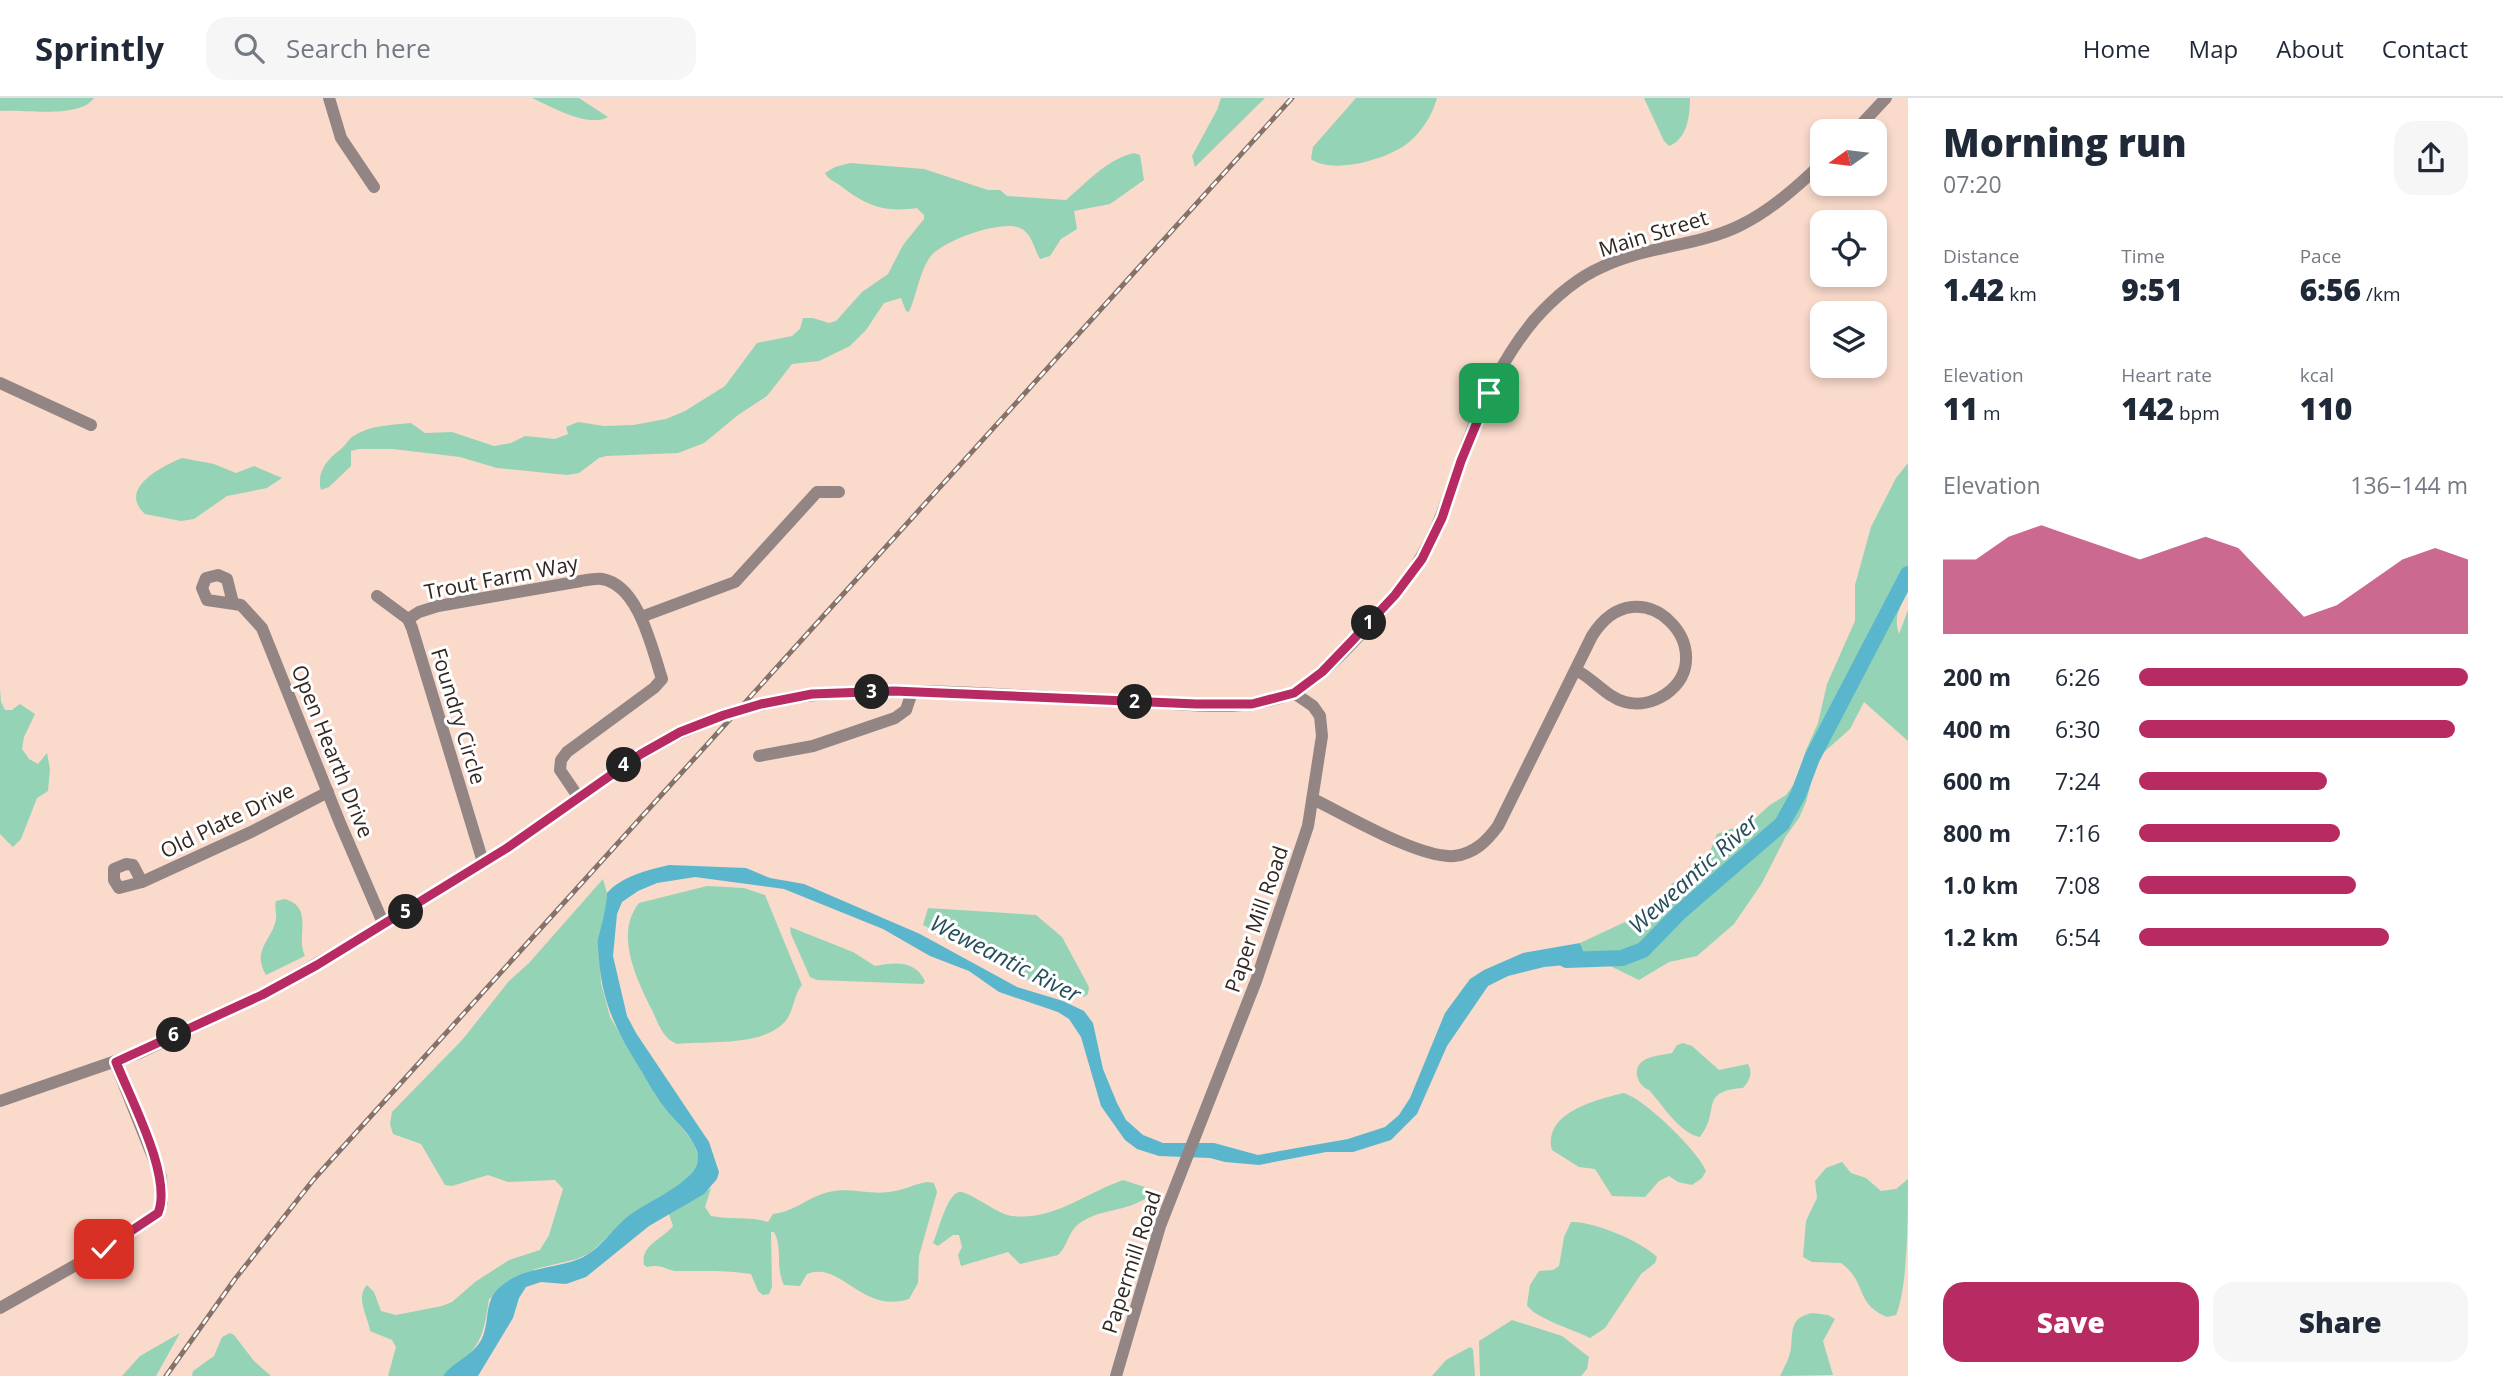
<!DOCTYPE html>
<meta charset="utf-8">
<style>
:root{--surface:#fff;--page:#f6f6f7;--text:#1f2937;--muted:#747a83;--line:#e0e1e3;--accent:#b72b62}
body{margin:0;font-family:"Open Sans",sans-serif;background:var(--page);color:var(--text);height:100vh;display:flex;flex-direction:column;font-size:26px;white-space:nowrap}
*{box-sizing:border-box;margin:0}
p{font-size:23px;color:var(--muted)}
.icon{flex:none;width:38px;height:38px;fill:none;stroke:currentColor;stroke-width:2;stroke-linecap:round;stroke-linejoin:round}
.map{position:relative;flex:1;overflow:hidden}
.details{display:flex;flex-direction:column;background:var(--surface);width:595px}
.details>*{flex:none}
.needle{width:46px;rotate:256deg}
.fabs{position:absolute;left:1810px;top:21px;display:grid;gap:14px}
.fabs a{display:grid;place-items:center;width:77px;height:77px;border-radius:14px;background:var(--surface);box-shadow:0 4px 10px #0003;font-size:35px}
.pin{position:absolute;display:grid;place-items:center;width:60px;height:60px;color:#fff;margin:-30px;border-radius:14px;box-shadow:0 4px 10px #0006}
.km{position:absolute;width:35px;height:35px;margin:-18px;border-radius:50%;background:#222;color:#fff;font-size:19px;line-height:35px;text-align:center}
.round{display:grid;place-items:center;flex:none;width:74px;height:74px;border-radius:21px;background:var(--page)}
.summary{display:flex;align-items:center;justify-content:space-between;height:119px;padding:0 35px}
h1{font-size:38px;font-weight:800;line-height:52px}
.metrics{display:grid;grid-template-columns:repeat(3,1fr);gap:10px;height:119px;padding:7px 35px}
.metrics div{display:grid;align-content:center}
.metrics b{font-size:30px;font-weight:800}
.metrics small{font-size:19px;font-weight:400}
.metrics p{font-size:19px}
.chart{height:196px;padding:14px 35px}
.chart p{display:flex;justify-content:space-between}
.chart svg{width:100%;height:126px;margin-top:7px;fill:var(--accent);opacity:.7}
.cta{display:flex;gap:14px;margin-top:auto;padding:14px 35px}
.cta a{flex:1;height:80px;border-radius:21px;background:var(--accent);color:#fff;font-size:28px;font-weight:800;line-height:80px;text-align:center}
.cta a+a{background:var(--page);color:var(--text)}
ul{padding:0 35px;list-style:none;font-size:23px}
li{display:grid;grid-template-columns:112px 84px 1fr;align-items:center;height:52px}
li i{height:18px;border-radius:9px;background:var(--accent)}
header{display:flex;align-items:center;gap:42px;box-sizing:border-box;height:98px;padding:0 35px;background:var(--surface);border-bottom:2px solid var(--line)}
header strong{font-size:33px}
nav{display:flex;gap:38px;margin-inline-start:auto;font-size:24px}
.search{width:490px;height:63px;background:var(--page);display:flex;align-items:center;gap:18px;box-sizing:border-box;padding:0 24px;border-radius:21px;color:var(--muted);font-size:26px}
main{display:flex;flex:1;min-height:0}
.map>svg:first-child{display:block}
</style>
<header>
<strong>Sprintly</strong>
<div class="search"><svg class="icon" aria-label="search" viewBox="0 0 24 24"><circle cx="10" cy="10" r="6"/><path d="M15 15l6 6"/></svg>Search here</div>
<nav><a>Home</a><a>Map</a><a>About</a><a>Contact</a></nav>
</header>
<main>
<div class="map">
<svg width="1908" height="1278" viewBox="0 0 1908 1278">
<rect width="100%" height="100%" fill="#f9dacb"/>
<g fill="#95d3b6">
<path d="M 0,0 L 94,0 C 80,21 24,11 0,13 Z"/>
<path d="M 532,0 L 579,0 L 608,19 C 588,30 552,9 532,0 Z"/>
<path d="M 1221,0 L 1265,0 L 1195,69 L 1192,58 L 1217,12 Z"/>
<path d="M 1356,0 L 1437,0 C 1433,16 1421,35 1408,45 C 1388,61 1333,77 1311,61 L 1313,49 Z"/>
<path d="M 1644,0 L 1690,0 C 1690,18 1687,41 1669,48 L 1664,43 Z"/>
<path d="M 1134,55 L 1140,57 L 1144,82 L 1110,106 L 1074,113 L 1077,131 L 1061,141 L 1050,158 L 1040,161 C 1034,151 1032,135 1020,130 C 1002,121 941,143 930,159 C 919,175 917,196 909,214 L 906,213 L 901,200 L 884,205 L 866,232 L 850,248 L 819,263 L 792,266 L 767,298 L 738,317 L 704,345 L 678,355 L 606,358 L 599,360 L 579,375 L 567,377 L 497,370 L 460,359 L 393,351 L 359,351 L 351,353 L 351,368 L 329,389 L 321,392 C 316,373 328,361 341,351 C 345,348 348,342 352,339 C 369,327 392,327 411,325 L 425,335 L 452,334 L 494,348 L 511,345 L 525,338 L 555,341 L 568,336 L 566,329 L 578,324 L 604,328 L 633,327 L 666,321 L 685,313 L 725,288 L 757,245 L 792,238 L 800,231 L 803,220 L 813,220 L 829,225 L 836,223 L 862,194 L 888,176 L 903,147 L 924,121 L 924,117 L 917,110 C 881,115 866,107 838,86 C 832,82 828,81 825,75 L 835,69 L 850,65 L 924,71 L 988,92 L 1000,92 L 1007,98 L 1066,102 C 1088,84 1105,62 1134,55 Z"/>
<path d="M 182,360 L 214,366 L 236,375 L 254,368 L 282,380 L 267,390 L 227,398 L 194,421 L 181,423 L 145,416 C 117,391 162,368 182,360 Z"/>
<path d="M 1908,365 L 1908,494 C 1900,510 1893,518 1899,536 L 1908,512 L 1908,643 L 1864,604 L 1850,631 L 1823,655 L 1816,666 L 1806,704 L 1799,720 L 1786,738 L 1762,785 L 1734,826 L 1697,858 L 1669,864 L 1639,882 L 1604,865 L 1588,865 L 1580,845 L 1625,824 L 1654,804 L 1674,784 L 1701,766 L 1709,756 L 1717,736 L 1751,724 L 1770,707 L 1786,697 L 1797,682 L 1806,652 L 1818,625 L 1827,586 L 1855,523 L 1855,487 L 1871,429 L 1896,380 Z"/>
<path d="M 0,590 L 1,604 L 5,612 L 12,612 L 20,606 L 35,616 L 24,639 L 22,651 L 29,661 L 38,666 L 47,655 L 50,671 L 48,693 L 37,700 L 21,741 L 13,749 L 0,736 Z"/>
<path d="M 603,781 L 607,795 L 606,815 L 598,842 L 601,885 L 610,919 L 657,999 L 694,1045 L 699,1062 L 693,1076 L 678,1090 L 633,1115 L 590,1155 L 577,1161 L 535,1171 L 489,1201 C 485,1226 484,1242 465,1261 C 458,1268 448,1270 443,1278 L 388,1278 L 396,1249 L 392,1242 L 370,1233 C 368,1218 355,1200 367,1187 L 374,1194 L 381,1213 L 396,1217 L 442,1208 L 452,1204 L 475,1184 L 509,1162 L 540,1152 L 549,1137 L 563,1091 L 555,1082 L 508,1084 L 488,1077 L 452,1088 L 445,1087 L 421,1046 L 393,1036 L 390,1026 L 392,1014 L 463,941 L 509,883 L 529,865 Z"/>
<path d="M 707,788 L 744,790 L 765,797 L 802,887 C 794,896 794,911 787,921 C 765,950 708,942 677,946 C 663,941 658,925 652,912 C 637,882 614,836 639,805 Z"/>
<path d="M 285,801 C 315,810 295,839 305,858 L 266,877 C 251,852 273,841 276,821 C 277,814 274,810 276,803 Z"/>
<path d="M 928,810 L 1036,817 L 1062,839 L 1089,889 L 1088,896 L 1084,899 L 1027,881 L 923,827 Z"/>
<path d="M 790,829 L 853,854 L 875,868 C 895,864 915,862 925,883 L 923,886 L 817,882 L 810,879 L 791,836 Z"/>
<path d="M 1683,945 L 1692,948 L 1719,972 L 1748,966 C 1753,975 1750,982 1743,990 C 1698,993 1721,1013 1700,1039 C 1679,1035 1663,1007 1649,992 C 1638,988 1631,971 1643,963 C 1649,958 1663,957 1672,955 L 1677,947 Z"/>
<path d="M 1623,995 C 1643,999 1699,1054 1706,1073 L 1702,1080 L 1692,1087 L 1678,1084 L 1669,1078 L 1659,1083 L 1645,1099 L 1612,1098 L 1595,1071 L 1579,1069 L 1552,1052 C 1543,1014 1597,1002 1623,995 Z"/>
<path d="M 1842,1064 L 1851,1075 L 1866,1080 L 1881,1093 L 1896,1091 L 1908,1081 C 1908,1115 1908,1190 1896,1217 L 1887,1219 C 1854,1205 1868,1185 1841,1165 L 1812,1164 L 1803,1159 L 1806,1123 L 1817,1100 L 1815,1083 L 1826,1070 Z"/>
<path d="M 1123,1082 L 1148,1090 L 1148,1099 C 1124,1115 1101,1110 1080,1125 C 1068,1133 1068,1148 1058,1157 L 1020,1166 L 1008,1154 L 961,1168 L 958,1157 L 962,1149 L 959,1137 L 953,1137 L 938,1148 L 933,1145 C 939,1132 946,1098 959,1094 C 968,1092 997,1116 1012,1118 C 1053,1123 1086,1095 1123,1082 Z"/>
<path d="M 927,1084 L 934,1085 L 937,1094 L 919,1158 L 918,1185 L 909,1201 C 861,1216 841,1162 807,1176 L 800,1188 L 784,1187 C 775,1169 783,1149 774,1134 L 771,1134 L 772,1189 L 769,1196 L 763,1197 L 758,1193 L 751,1176 C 727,1172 703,1173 679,1173 C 665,1173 663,1165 647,1169 L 644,1167 C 640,1147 663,1141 673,1128 L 669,1116 L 711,1090 L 705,1109 L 711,1118 C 731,1122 749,1118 768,1124 L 773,1116 C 797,1113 807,1099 829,1094 C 849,1089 869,1097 889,1094 C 902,1093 914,1086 927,1084 Z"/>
<path d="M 1571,1124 C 1593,1123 1641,1143 1657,1159 L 1655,1165 L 1641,1176 L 1605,1230 L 1590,1240 C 1575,1232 1534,1220 1527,1207 L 1530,1187 L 1539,1173 L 1553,1172 L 1559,1168 L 1564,1139 Z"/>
<path d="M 1812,1215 L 1828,1217 L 1835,1221 L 1823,1243 L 1833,1277 L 1780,1278 C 1784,1270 1790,1259 1791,1250 C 1793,1231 1790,1220 1812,1215 Z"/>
<path d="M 1512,1222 L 1562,1238 L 1589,1259 L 1587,1271 L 1581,1278 L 1480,1278 L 1479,1243 Z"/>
<path d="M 180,1235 L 156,1278 L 122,1278 L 140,1258 Z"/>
<path d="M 230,1235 L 234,1237 L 254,1263 L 271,1278 L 192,1278 L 193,1273 L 214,1258 L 222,1239 Z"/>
<path d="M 1470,1249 L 1473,1251 L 1475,1278 L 1432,1278 L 1446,1262 Z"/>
</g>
<path fill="#5ab6cd" d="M 669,767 L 746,770 L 770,780 L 804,786 L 920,836 L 1017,889 L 1063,903 L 1084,913 L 1093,925 L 1103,971 L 1117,1005 L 1126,1022 L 1143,1037 L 1163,1045 L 1214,1045 L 1258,1057 L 1348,1041 L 1385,1029 L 1399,1017 L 1410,1000 L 1445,915 L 1470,881 L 1484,872 L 1523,855 L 1580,845 L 1588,865 L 1544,869 L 1508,878 L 1488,888 L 1447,948 L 1417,1016 L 1391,1042 L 1353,1054 L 1326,1054 L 1259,1067 L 1225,1064 L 1210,1060 L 1159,1058 L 1137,1051 L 1125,1042 L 1101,1008 L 1081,939 L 1069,921 L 1058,914 L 999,894 L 969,873 L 930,858 L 883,831 L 784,791 L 695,779 L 657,785 L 638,793 L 622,804 L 617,816 L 613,858 L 627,918 L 636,935 L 709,1044 L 719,1074 L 717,1081 L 704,1096 L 649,1128 L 586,1179 L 566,1186 L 541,1184 L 526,1189 L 519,1200 L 513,1220 L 478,1278 L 443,1278 C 452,1264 476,1257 483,1238 C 490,1220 484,1203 500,1189 C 522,1169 553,1171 579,1161 C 601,1152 612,1130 631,1116 C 650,1103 670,1095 688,1079 C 715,1055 680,1030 665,1010 C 656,999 649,986 642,974 C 618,935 603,909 599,862 C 599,856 597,847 598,841 C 602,825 606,812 607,795 C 622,778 648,772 669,767 Z"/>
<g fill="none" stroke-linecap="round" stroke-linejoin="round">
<path stroke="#5ab6cd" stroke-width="16" d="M 1566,862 L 1622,860 L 1643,852 L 1680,814 L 1782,726 L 1798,697 L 1812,660 L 1908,476"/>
<g stroke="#938583" stroke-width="12">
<path d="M 329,0 L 341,40 L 374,89"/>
<path d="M 1855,33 L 1886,0"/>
<path d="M 0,285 L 91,327"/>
<path d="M 377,498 L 408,521 L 412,530 L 483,764"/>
<path d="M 233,505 L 227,481 L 218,477 L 206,480 L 202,490 L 207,502 L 241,507 L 262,530 L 340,725 L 384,827"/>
<path d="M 641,519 L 735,484 L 817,394 L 839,394"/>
<path d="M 408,521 L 419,514 L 438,508 L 581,483 C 587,482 596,480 602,481 C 639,487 652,551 662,581 L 654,590 L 567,654 L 561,662 L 560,672 L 579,700"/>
<path d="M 784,601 C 896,583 1027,600 1142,604 C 1189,606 1246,615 1290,596 C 1324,582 1383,513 1406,482 C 1434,444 1445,409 1460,365 C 1477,315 1501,261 1535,221 C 1553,201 1577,180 1602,169 C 1645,148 1695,149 1739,128 C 1770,113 1797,89 1822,65"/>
<path d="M 759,658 L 813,648 L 895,620 L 906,612 L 912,594"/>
<path d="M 1313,701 C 1346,717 1420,761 1454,758 C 1474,756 1487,743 1498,728 L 1592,538 C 1640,462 1725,554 1666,596 C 1654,604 1639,608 1625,604 C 1606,599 1594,581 1576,572"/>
<path d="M 142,784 L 119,790 L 114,782 L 114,771 L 126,766 L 133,767 L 142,784 L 251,734 L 328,694"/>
<path d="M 0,1003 L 139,955 L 262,897 L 365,838 L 507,750 L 620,670 L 669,640"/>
<path d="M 0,1210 L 104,1151 L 158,1115 L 162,1104 L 161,1079 L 115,964"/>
<path d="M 1116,1278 L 1160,1128 L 1256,883 L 1308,728 L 1322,638 L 1320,618 L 1313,608 L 1294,595"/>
</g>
<g stroke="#867268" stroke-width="5">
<path id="rail" d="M 166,1278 L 235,1181 L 314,1081 L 1292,0"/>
</g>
<use href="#rail" stroke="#fff" stroke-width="2.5" stroke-dasharray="8" stroke-linecap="butt"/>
<path stroke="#938583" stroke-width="12" d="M 669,640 L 724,617 L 784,601"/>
</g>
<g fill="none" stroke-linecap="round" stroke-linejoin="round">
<g stroke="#fff" stroke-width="14">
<path id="route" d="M 104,1151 L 158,1115 C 173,1079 130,1000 116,964 L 262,897 L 317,867 L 507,750 L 641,656 L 680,634 L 724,617 L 761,606 L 812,596 L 894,593 L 1196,606 L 1252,606 L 1294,595 L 1322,574 L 1350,545 L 1395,497 L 1422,461 L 1442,420 L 1461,363 L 1489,295"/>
</g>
<use href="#route" stroke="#b72b62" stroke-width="9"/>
</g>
<g text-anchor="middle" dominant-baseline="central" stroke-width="6" stroke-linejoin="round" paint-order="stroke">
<g font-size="21" fill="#322721" stroke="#fff">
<text transform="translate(1653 135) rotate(-17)">Main Street</text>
<text transform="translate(501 479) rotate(-11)">Trout Farm Way</text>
<text transform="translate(459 618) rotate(73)">Foundry Circle</text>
<text transform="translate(333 653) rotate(68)">Open Hearth Drive</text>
<text transform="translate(227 722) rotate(-26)">Old Plate Drive</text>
<text transform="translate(1256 821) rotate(-71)">Paper Mill Road</text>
<text transform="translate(1131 1164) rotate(-72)">Papermill Road</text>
</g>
<g font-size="23" font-style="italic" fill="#264f5a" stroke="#fff">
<text transform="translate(1693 775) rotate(-42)">Weweantic River</text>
<text transform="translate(1006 860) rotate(27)">Weweantic River</text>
</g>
</g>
</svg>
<div class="fabs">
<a><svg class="needle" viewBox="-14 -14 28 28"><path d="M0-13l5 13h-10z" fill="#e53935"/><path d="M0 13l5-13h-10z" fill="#747a83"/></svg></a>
<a><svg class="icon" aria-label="locate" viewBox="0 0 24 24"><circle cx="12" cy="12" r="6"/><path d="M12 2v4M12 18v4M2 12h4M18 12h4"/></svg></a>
<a><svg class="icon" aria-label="layers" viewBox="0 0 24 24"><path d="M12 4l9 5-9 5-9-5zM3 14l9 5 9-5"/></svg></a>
</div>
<div class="pin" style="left:1489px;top:295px;background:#1e9e55"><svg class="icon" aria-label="arrive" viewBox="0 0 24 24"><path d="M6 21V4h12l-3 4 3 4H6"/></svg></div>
<div class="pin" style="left:104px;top:1151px;background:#d93025"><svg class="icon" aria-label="check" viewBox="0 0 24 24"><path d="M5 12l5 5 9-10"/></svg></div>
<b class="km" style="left:1369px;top:525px">1</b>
<b class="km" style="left:1135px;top:604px">2</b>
<b class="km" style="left:872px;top:594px">3</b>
<b class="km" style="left:624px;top:667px">4</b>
<b class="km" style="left:406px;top:814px">5</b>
<b class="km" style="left:174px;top:937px">6</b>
</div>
<section class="details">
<div class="summary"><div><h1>Morning run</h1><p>07:20</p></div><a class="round"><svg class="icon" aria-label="share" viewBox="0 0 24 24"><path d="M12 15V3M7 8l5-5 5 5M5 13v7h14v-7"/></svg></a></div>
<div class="metrics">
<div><p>Distance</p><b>1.42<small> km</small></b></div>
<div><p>Time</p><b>9:51</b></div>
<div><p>Pace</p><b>6:56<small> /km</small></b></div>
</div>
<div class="metrics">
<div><p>Elevation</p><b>11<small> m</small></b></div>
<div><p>Heart rate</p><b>142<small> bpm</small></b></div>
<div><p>kcal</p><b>110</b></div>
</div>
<div class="chart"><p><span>Elevation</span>136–144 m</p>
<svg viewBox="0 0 160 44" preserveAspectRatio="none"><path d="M0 44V18L10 18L20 10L30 6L40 10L50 14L60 18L70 14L80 10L90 14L100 26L110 38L120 34L130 26L140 18L150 14L160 18V44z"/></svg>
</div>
<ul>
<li><b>200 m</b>6:26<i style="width:100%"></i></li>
<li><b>400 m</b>6:30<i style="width:96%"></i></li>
<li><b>600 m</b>7:24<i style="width:57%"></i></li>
<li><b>800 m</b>7:16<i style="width:61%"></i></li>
<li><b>1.0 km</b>7:08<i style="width:66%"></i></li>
<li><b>1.2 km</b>6:54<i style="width:76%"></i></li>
</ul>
<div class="cta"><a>Save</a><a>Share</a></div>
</section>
</main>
